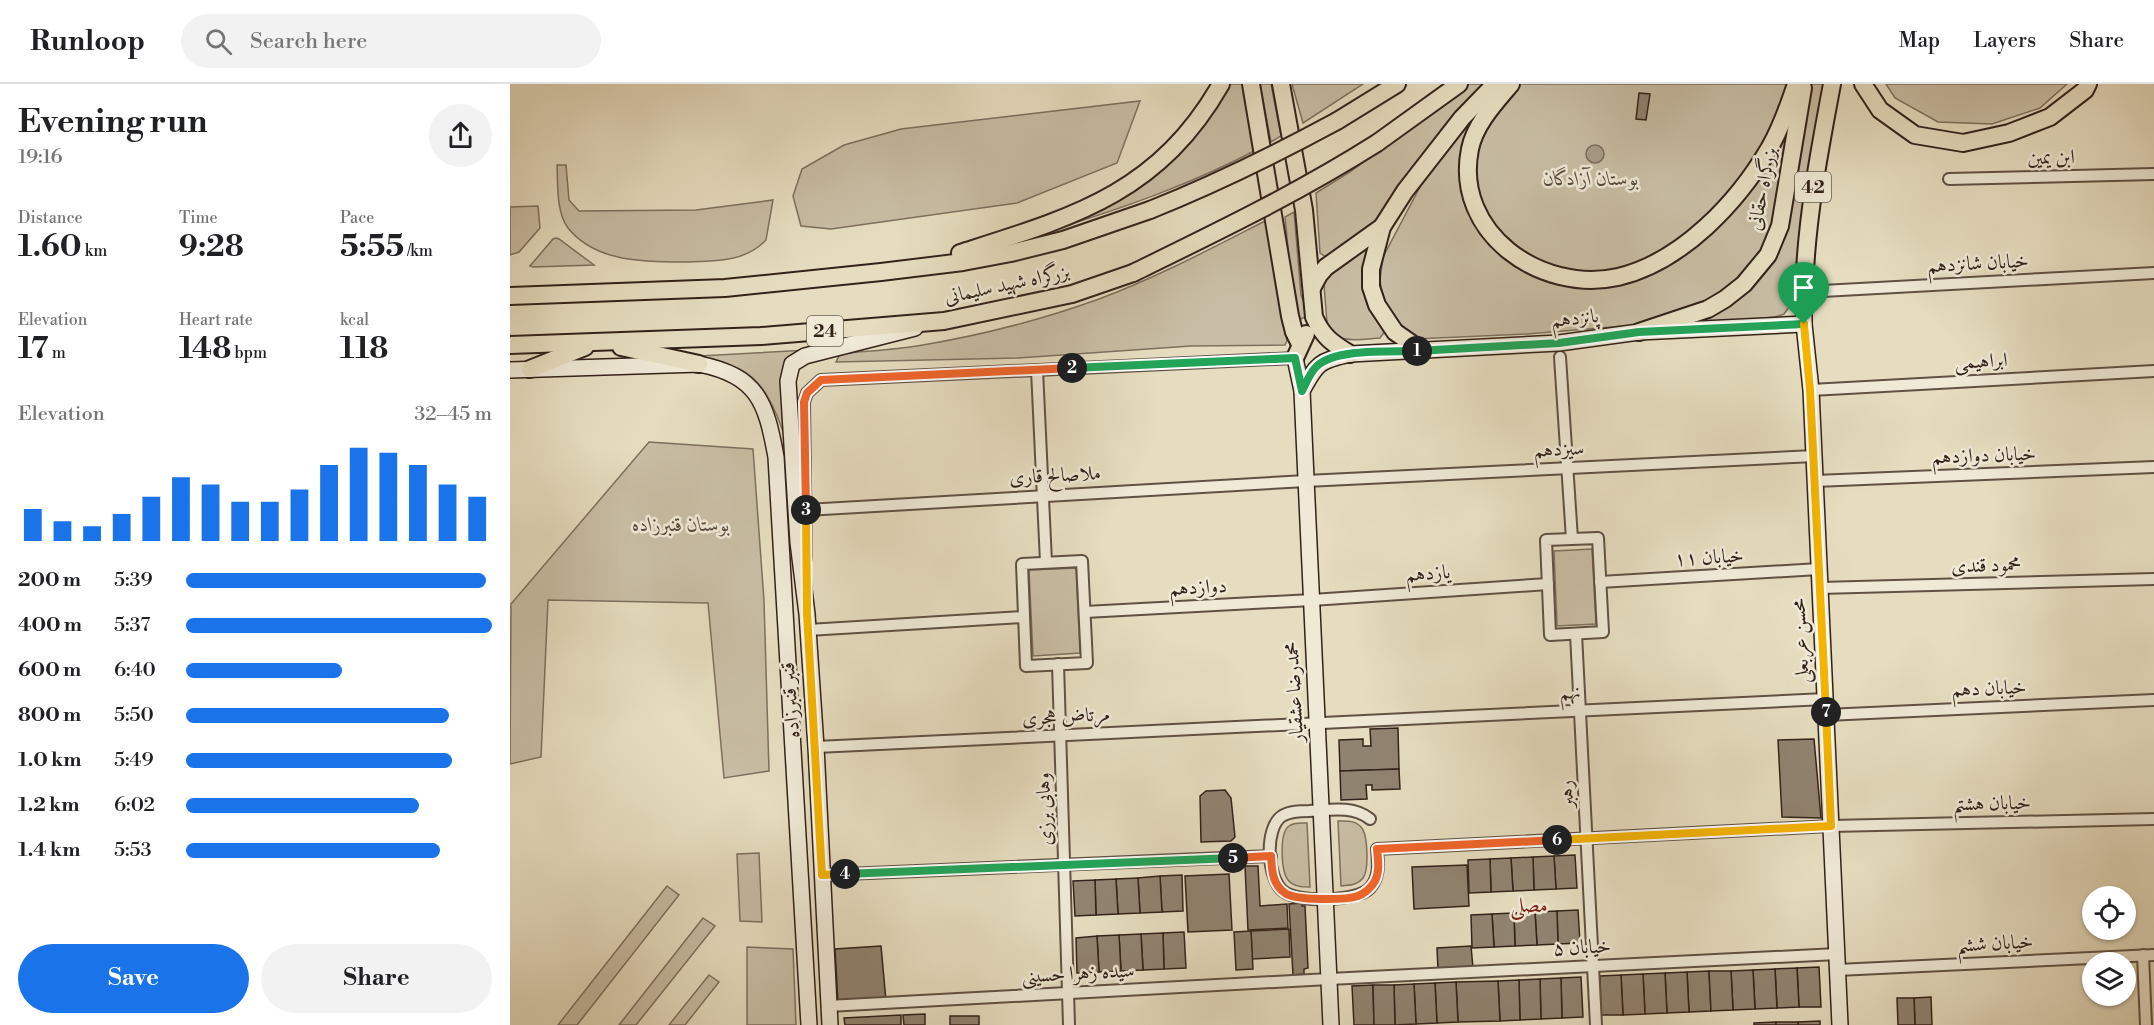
<!DOCTYPE html>
<meta charset="utf-8">
<style>
:root{--surface:#fff;--page:#f2f2f2;--text:#202124;--muted:#757577;--line:#e0e0e0;--accent:#1a73e8}
body{margin:0;font-family:"Libre Bodoni",Amiri,serif;background:var(--page);color:var(--text);height:100vh;display:flex;flex-direction:column;font-size:22px;white-space:nowrap}
*{box-sizing:border-box;margin:0}
p{font-size:20px;color:var(--muted)}
.icon{flex:none;width:33px;height:33px;fill:none;stroke:currentColor;stroke-width:2;stroke-linecap:round;stroke-linejoin:round}
.map{position:relative;flex:1;overflow:hidden}
.side{display:flex;flex-direction:column;background:var(--surface);width:510px}
.side>*{flex:none}
.fabs{position:absolute;left:1572px;top:802px;display:grid;gap:12px}
.fabs a{display:grid;place-items:center;width:54px;height:54px;border-radius:50%;background:var(--surface);box-shadow:0 2px 4px #0004;font-size:30px}
.pin{position:absolute;display:grid;place-items:center;width:51px;height:51px;color:#fff;margin:-62px -26px;border-radius:50% 50% 50% 0;rotate:-45deg;box-shadow:0 0 6px #0007}
.pin .icon{rotate:45deg}
.km{position:absolute;width:30px;height:30px;margin:-15px;border-radius:50%;background:#222;color:#fff;font-size:16px;line-height:30px;text-align:center}
.round{display:grid;place-items:center;flex:none;width:63px;height:63px;border-radius:32px;background:var(--page)}
.overview{display:flex;align-items:center;justify-content:space-between;height:102px;padding:0 18px}
h1{font-size:33px;font-weight:700;line-height:45px}
.metrics{display:grid;grid-template-columns:repeat(3,1fr);gap:9px;height:102px;padding:6px 18px}
.metrics div{display:grid;align-content:center}
.metrics b{font-size:30px;font-weight:700}
.metrics small{font-size:16px;font-weight:400}
.metrics p{font-size:16px}
.chart{height:168px;padding:12px 18px}
.chart p{display:flex;justify-content:space-between}
.chart svg{width:100%;height:108px;margin-top:6px;stroke:var(--accent);stroke-width:6}
.cta{display:flex;gap:12px;margin-top:auto;padding:12px 18px}
.cta a{flex:1;height:69px;border-radius:36px;background:var(--accent);color:#fff;font-size:24px;font-weight:700;line-height:69px;text-align:center}
.cta a+a{background:var(--page);color:var(--text)}
ul{padding:0 18px;list-style:none;font-size:20px}
li{display:grid;grid-template-columns:96px 72px 1fr;align-items:center;height:45px}
li i{height:15px;border-radius:8px;background:var(--accent)}
header{display:flex;align-items:center;gap:36px;box-sizing:border-box;height:84px;padding:0 30px;background:var(--surface);border-bottom:2px solid var(--line)}
header strong{font-size:28px}
nav{display:flex;gap:33px;margin-inline-start:auto;font-size:21px}
.search{width:420px;height:54px;background:var(--page);display:flex;align-items:center;gap:15px;box-sizing:border-box;padding:0 21px;border-radius:33px;color:var(--muted);font-size:22px}
main{display:flex;flex:1;min-height:0}
.map>svg:first-child{display:block}
</style>
<header>
<strong>Runloop</strong>
<div class="search"><svg class="icon" aria-label="search" viewBox="0 0 24 24"><circle cx="10" cy="10" r="6"/><path d="M15 15l6 6"/></svg>Search here</div>
<nav><a>Map</a><a>Layers</a><a>Share</a></nav>
</header>
<main>
<section class="side">
<div class="overview"><div><h1>Evening run</h1><p>19:16</p></div><a class="round"><svg class="icon" aria-label="share" viewBox="0 0 24 24"><path d="M12 15V3M7 8l5-5 5 5M5 13v7h14v-7"/></svg></a></div>
<div class="metrics">
<div><p>Distance</p><b>1.60<small> km</small></b></div>
<div><p>Time</p><b>9:28</b></div>
<div><p>Pace</p><b>5:55<small> /km</small></b></div>
</div>
<div class="metrics">
<div><p>Elevation</p><b>17<small> m</small></b></div>
<div><p>Heart rate</p><b>148<small> bpm</small></b></div>
<div><p>kcal</p><b>118</b></div>
</div>
<div class="chart"><p><span>Elevation</span>32–45 m</p>
<svg viewBox="0 0 160 44" preserveAspectRatio="none"><path d="M5 44V31M15 44V36M25 44V38M35 44V33M45 44V26M55 44V18M65 44V21M75 44V28M85 44V28M95 44V23M105 44V13M115 44V6M125 44V8M135 44V13M145 44V21M155 44V26"/></svg>
</div>
<ul>
<li><b>200 m</b>5:39<i style="width:98%"></i></li>
<li><b>400 m</b>5:37<i style="width:100%"></i></li>
<li><b>600 m</b>6:40<i style="width:51%"></i></li>
<li><b>800 m</b>5:50<i style="width:86%"></i></li>
<li><b>1.0 km</b>5:49<i style="width:87%"></i></li>
<li><b>1.2 km</b>6:02<i style="width:76%"></i></li>
<li><b>1.4 km</b>5:53<i style="width:83%"></i></li>
</ul>
<div class="cta"><a>Save</a><a>Share</a></div>
</section>
<div class="map">
<svg width="1644" height="941" viewBox="0 0 1644 941">
<rect width="100%" height="100%" fill="#e6ddc0"/>
<filter id="stains"><feTurbulence type="fractalNoise" baseFrequency=".00333" numOctaves="4"/><feColorMatrix values="0 0 0 0 .2 0 0 0 0 .09 0 0 0 0 .02 0 0 0 .5 -.17"/></filter>
<radialGradient id="worn" r=".72"><stop offset=".6" stop-color="#630" stop-opacity="0"/><stop offset="1" stop-color="#630" stop-opacity=".3"/></radialGradient>
<g fill="#c8bda4" stroke="#7e705f" stroke-width="1.5">
<path d="M 715,0 L 734,0 L 748,65 C 682,100 613,124 542,146 L 612,111 Z"/>
<path d="M 750,0 L 761,0 L 771,52 L 761,58 Z"/>
<path d="M 782,0 L 853,0 L 793,39 Z"/>
<path d="M 959,0 L 977,0 L 961,15 L 862,141 L 816,173 L 810,169 L 806,109 L 840,88 Z"/>
<path d="M 1009,0 L 1278,0 L 1258,58 L 1196,136 L 1152,170 L 1116,186 L 1066,189 L 1010,170 L 981,142 L 970,121 L 964,82 L 972,47 Z"/>
<path d="M 1297,0 L 1313,0 L 1282,219 L 1274,230 L 1265,233 L 1149,245 L 1260,179 Z"/>
<path d="M 1376,0 L 1557,0 L 1530,24 L 1482,40 L 1428,38 L 1385,14 Z"/>
<path d="M 1287,13 L 1258,161 L 1234,191 L 1200,217 L 1138,240 L 1017,250 L 905,255 L 874,223 L 870,196 L 873,173 L 920,84 L 947,48 L 975,23 L 958,124 L 965,141 L 978,159 L 995,174 L 1015,187 L 1040,199 L 1072,204 L 1105,202 L 1151,185 L 1183,161 Z"/>
<path d="M 630,17 L 607,79 L 507,119 L 321,145 L 291,142 L 283,112 L 292,85 L 334,61 L 391,45 Z"/>
<path d="M 47,81 L 56,81 L 59,116 L 69,127 L 186,126 L 263,116 L 256,156 C 234,179 204,177 174,178 C 134,178 85,178 58,144 C 46,128 48,100 47,81 Z"/>
<path d="M 28,122 L 30,144 L 9,168 L 0,171 L 0,123 Z"/>
<path d="M 784,128 L 791,211 L 796,224 L 795,233 L 789,236 L 782,205 L 775,133 Z"/>
<path d="M 759,135 L 777,257 L 775,261 L 681,262 L 508,274 L 326,278 L 330,270 C 356,267 382,266 407,262 C 468,252 531,236 589,215 C 648,193 704,163 759,135 Z"/>
<path d="M 46,154 L 49,155 L 84,181 L 23,183 L 20,182 L 43,155 Z"/>
<path d="M 864,154 L 858,171 L 875,247 L 870,254 C 852,255 823,262 817,239 L 813,189 Z"/>
<path d="M 299,266 L 289,269 L 275,353 C 267,330 256,300 233,287 C 216,277 190,276 170,273 Z"/>
<path d="M 139,358 L 243,365 L 254,517 L 259,687 L 214,694 L 198,519 L 38,516 L 31,673 L 0,680 L 1,520 Z"/>
<path d="M 1082,465 L 1086,540 L 1047,542 L 1044,467 Z"/>
<path d="M 566,484 L 570,569 L 523,572 L 519,486 Z"/>
<path d="M 828,737 C 836,737 845,736 851,743 C 858,750 859,786 853,794 C 847,802 839,801 831,802 Z"/>
<path d="M 797,739 L 800,803 C 792,803 784,803 778,796 C 771,787 769,749 779,742 C 784,738 791,739 797,739 Z"/>
<path d="M 249,769 L 252,838 L 230,837 L 227,770 Z"/>
<path d="M 157,802 L 169,811 L 67,941 L 48,941 Z"/>
<path d="M 193,834 L 205,842 L 126,941 L 109,941 Z"/>
<path d="M 237,863 L 283,865 L 286,941 L 237,941 Z"/>
<path d="M 199,891 L 209,898 L 175,941 L 159,941 Z"/>
</g>
<circle fill="#a99d88" stroke="#7a6c5c" stroke-width="1.5" cx="1085" cy="70" r="9"/>
<g fill="#908370" stroke="#33221a" stroke-width="1.5">
<path d="M 1129,9 L 1140,10 L 1136,36 L 1126,35 Z"/>
<path d="M 888,644 L 889,685 L 830,687 L 829,656 L 853,655 L 853,662 L 861,662 L 860,645 Z"/>
<path d="M 1304,655 L 1311,734 L 1272,733 L 1268,656 Z"/>
<path d="M 889,685 L 890,705 L 862,706 L 862,701 L 856,701 L 857,715 L 831,716 L 830,687 Z"/>
<path d="M 715,706 L 721,714 L 725,753 L 721,757 L 691,758 L 690,712 L 696,707 Z"/>
<path d="M 1065,771 L 1067,804 L 1046,805 L 1044,772 Z"/>
<path d="M 1044,772 L 1046,805 L 1024,806 L 1023,773 Z"/>
<path d="M 1023,773 L 1024,806 L 1003,807 L 1001,774 Z"/>
<path d="M 1001,774 L 1003,807 L 981,808 L 980,775 Z"/>
<path d="M 980,775 L 981,808 L 959,809 L 958,776 Z"/>
<path d="M 957,781 L 959,822 L 904,825 L 902,783 Z"/>
<path d="M 735,782 L 748,782 L 750,822 L 777,820 L 778,844 L 738,846 Z"/>
<path d="M 719,790 L 722,846 L 678,848 L 675,792 Z"/>
<path d="M 672,791 L 673,827 L 652,828 L 650,792 Z"/>
<path d="M 650,792 L 652,828 L 630,829 L 628,794 Z"/>
<path d="M 628,794 L 630,829 L 608,830 L 606,795 Z"/>
<path d="M 606,795 L 608,830 L 586,831 L 585,796 Z"/>
<path d="M 585,796 L 586,831 L 565,832 L 563,797 Z"/>
<path d="M 792,819 L 792,822 L 795,822 L 798,884 L 794,885 L 794,890 L 783,891 L 779,820 Z"/>
<path d="M 1068,826 L 1070,859 L 1048,860 L 1047,827 Z"/>
<path d="M 1047,827 L 1048,860 L 1027,861 L 1025,828 Z"/>
<path d="M 1025,828 L 1027,861 L 1005,862 L 1004,829 Z"/>
<path d="M 1004,829 L 1005,862 L 984,863 L 982,830 Z"/>
<path d="M 982,830 L 984,863 L 962,864 L 961,831 Z"/>
<path d="M 779,845 L 780,873 L 742,875 L 741,847 Z"/>
<path d="M 741,847 L 743,885 L 726,886 L 724,848 Z"/>
<path d="M 674,848 L 676,884 L 654,885 L 653,849 Z"/>
<path d="M 653,849 L 654,885 L 633,886 L 631,850 Z"/>
<path d="M 631,850 L 633,886 L 611,887 L 609,851 Z"/>
<path d="M 609,851 L 611,887 L 589,888 L 587,852 Z"/>
<path d="M 587,852 L 589,888 L 567,889 L 566,854 Z"/>
<path d="M 371,862 L 376,917 L 328,920 L 325,865 Z"/>
<path d="M 961,862 L 963,884 L 928,886 L 927,864 Z"/>
<path d="M 1309,883 L 1311,923 L 1289,923 L 1287,884 Z"/>
<path d="M 1287,884 L 1289,923 L 1267,924 L 1265,885 Z"/>
<path d="M 1265,885 L 1267,924 L 1245,925 L 1243,886 Z"/>
<path d="M 1243,886 L 1245,925 L 1223,926 L 1221,887 Z"/>
<path d="M 1199,887 L 1201,927 L 1179,928 L 1177,888 Z"/>
<path d="M 1199,887 L 1221,887 L 1223,926 L 1201,927 Z"/>
<path d="M 1177,888 L 1179,928 L 1157,929 L 1155,889 Z"/>
<path d="M 1155,889 L 1157,929 L 1135,930 L 1133,890 Z"/>
<path d="M 1133,890 L 1135,930 L 1113,931 L 1111,891 Z"/>
<path d="M 1111,891 L 1113,931 L 1091,931 L 1090,892 Z"/>
<path d="M 1071,893 L 1073,933 L 1052,934 L 1051,894 Z"/>
<path d="M 1051,894 L 1052,934 L 1031,935 L 1030,895 Z"/>
<path d="M 1030,895 L 1031,935 L 1010,936 L 1009,896 Z"/>
<path d="M 1009,896 L 1010,936 L 990,937 L 988,897 Z"/>
<path d="M 988,897 L 990,937 L 948,938 L 946,898 Z"/>
<path d="M 946,898 L 948,938 L 927,939 L 925,899 Z"/>
<path d="M 925,899 L 927,939 L 906,940 L 904,900 Z"/>
<path d="M 904,900 L 906,940 L 885,941 L 884,901 Z"/>
<path d="M 863,901 L 864,941 L 844,941 L 842,902 Z"/>
<path d="M 863,901 L 884,901 L 885,941 L 864,941 Z"/>
<path d="M 1421,913 L 1422,941 L 1405,941 L 1404,914 Z"/>
<path d="M 1387,914 L 1404,914 L 1405,941 L 1388,941 Z"/>
<path d="M 415,930 L 415,941 L 394,941 L 393,931 Z"/>
<path d="M 391,931 L 391,941 L 335,941 L 334,934 Z"/>
<rect x="440" y="932" width="29" height="9"/>
<path d="M 1310,937 L 1310,941 L 1288,941 L 1288,938 Z"/>
<path d="M 1266,938 L 1266,941 L 1244,941 L 1244,939 Z"/>
<rect x="1266" y="938" width="22" height="3"/>
</g>
<g fill="none" stroke-linecap="round" stroke-linejoin="round">
<g stroke="#605144" stroke-width="14">
<g id="minor">
<path d="M 1439,95 L 1644,90"/>
<path d="M 1294,208 L 1644,189"/>
<path d="M 1050,273 L 1062,455"/>
<path d="M 527,286 L 536,478"/>
<path d="M 1301,306 L 1644,287"/>
<path d="M 1305,397 L 1644,383"/>
<path d="M 296,426 L 796,397 L 1304,372"/>
<path d="M 1088,454 L 1093,548 L 1040,551 L 1036,456 Z"/>
<path d="M 296,474 L 294,318 L 297,309 L 311,296 L 785,274"/>
<path d="M 572,477 L 577,579 L 516,582 L 512,480 Z"/>
<path d="M 1090,498 L 1309,485"/>
<path d="M 1310,504 L 1644,495"/>
<path d="M 575,528 L 802,516 L 1038,500"/>
<path d="M 298,546 L 514,533"/>
<path d="M 1066,550 L 1086,941"/>
<path d="M 548,580 L 559,941"/>
<path d="M 1316,631 L 1644,616"/>
<path d="M 306,663 L 1315,615"/>
<path d="M 860,735 C 843,721 819,726 799,727 C 790,727 780,727 772,732 C 754,744 757,794 773,807 C 787,819 847,818 860,804 C 870,793 868,779 867,765 L 1321,742 L 1644,735"/>
<path d="M 312,791 L 761,772"/>
<path d="M 1633,871 L 1636,941"/>
<path d="M 1327,886 L 1644,871"/>
<path d="M 318,922 L 819,895 L 1327,870"/>
</g>
</g>
<g stroke="#33221a" stroke-width="18">
<g id="secondary">
<path d="M 1294,208 L 1294,240 L 1301,306 L 1330,941"/>
<path d="M 785,274 L 792,307 L 821,941"/>
<path d="M 0,286 L 189,280 C 248,292 256,318 266,373 L 299,941"/>
<path d="M 792,307 C 807,279 809,277 840,270 L 1049,259 L 1129,248 L 1294,240"/>
<path d="M 320,941 L 306,663 L 297,530 L 288,458 L 278,297 L 282,280 L 295,272 L 405,244"/>
</g>
</g>
<g stroke="#33221a" stroke-width="20">
<g id="trunk">
<path d="M 741,0 L 780,232 L 784,248 L 790,260"/>
<path d="M 771,0 L 794,126 L 804,233 C 813,253 822,259 840,270"/>
<path d="M 1001,0 C 985,19 965,40 960,65 C 943,149 1031,210 1108,193 C 1172,178 1228,118 1260,63 C 1271,44 1279,21 1286,0"/>
<path d="M 1353,0 L 1370,26 L 1405,51 L 1453,59 L 1499,49 L 1540,33 L 1575,6 L 1578,0"/>
<path d="M 827,37 L 887,0"/>
<path d="M 867,59 L 949,0"/>
<path d="M 450,169 C 563,133 648,110 711,0"/>
<path d="M 802,204 L 809,191 L 816,183 L 872,143"/>
<path d="M 1294,208 C 1296,137 1309,69 1322,0"/>
<path d="M 0,212 L 215,204 L 371,188 L 453,178 L 501,169 L 553,156 L 640,126"/>
<path d="M 1129,248 L 1198,225 L 1215,215 L 1234,200 L 1258,171 L 1270,142 L 1293,4"/>
<path d="M 0,261 L 251,252 L 434,237 L 562,210 L 623,189"/>
<path d="M 111,263 L 189,280"/>
<path d="M 911,266 L 885,248 L 867,221 L 861,203 L 861,185 L 872,143 L 895,107 L 952,34 L 985,0"/>
<path d="M 785,274 L 796,250"/>
<path d="M 20,285 L 75,263"/>
</g>
</g>
<use href="#minor" stroke="#efe9d6" stroke-width="10"/>
<use href="#secondary" stroke="#efe9d6" stroke-width="15"/>
<use href="#trunk" stroke="#e6ddc0" stroke-width="16"/>
<g stroke="#33221a" stroke-width="20" stroke-linecap="butt">
<g id="trunk-bridge">
<path d="M 640,126 C 705,100 766,70 827,37"/>
<path d="M 623,189 C 707,148 788,109 867,59"/>
</g>
</g>
<use href="#trunk-bridge" stroke="#e6ddc0" stroke-width="16"/>
</g>
<g fill="none" stroke-linecap="round" stroke-linejoin="round">
<g stroke="#fff" stroke-width="12">
<path id="split-1" d="M 907,267 L 1049,259 L 1129,248 L 1294,240"/>
</g>
<g stroke="#fff" stroke-width="12">
<path id="split-2" d="M 562,284 L 785,274 L 792,307 C 796,299 800,289 806,283 C 824,264 881,268 907,267"/>
</g>
<g stroke="#fff" stroke-width="12">
<path id="split-3" d="M 296,426 L 294,318 L 297,309 L 311,296 L 562,284"/>
</g>
<g stroke="#fff" stroke-width="12">
<path id="split-4" d="M 296,426 L 297,530 L 312,791 L 335,790"/>
</g>
<g stroke="#fff" stroke-width="12">
<path id="split-5" d="M 335,790 L 723,774"/>
</g>
<g stroke="#fff" stroke-width="12">
<path id="split-6" d="M 723,774 L 761,772 C 762,786 762,800 775,809 C 786,817 836,816 848,812 C 855,809 861,804 865,797 C 870,787 868,776 867,765 L 1047,756"/>
</g>
<g stroke="#fff" stroke-width="12">
<path id="split-7" d="M 1047,756 L 1321,742 L 1316,628"/>
</g>
<g stroke="#fff" stroke-width="12">
<path id="split-8" d="M 1294,240 L 1300,306 L 1316,628"/>
</g>
<use href="#split-1" stroke="#22a559" stroke-width="8"/>
<use href="#split-2" stroke="#22a559" stroke-width="8"/>
<use href="#split-3" stroke="#f0652b" stroke-width="8"/>
<use href="#split-4" stroke="#f5b400" stroke-width="8"/>
<use href="#split-5" stroke="#22a559" stroke-width="8"/>
<use href="#split-6" stroke="#f0652b" stroke-width="8"/>
<use href="#split-7" stroke="#f5b400" stroke-width="8"/>
<use href="#split-8" stroke="#f5b400" stroke-width="8"/>
</g>
<g text-anchor="middle" dominant-baseline="central" stroke-width="5" stroke-linejoin="round" paint-order="stroke">
<g fill="#efe9d6" stroke="#6b5e52" stroke-width="1.5">
<rect x="1285" y="88" width="36" height="30" rx="4.5"/>
<rect x="297" y="232" width="36" height="30" rx="4.5"/>
</g>
<g font-size="18" font-weight="bold" fill="#33221a">
<text x="1303" y="103">42</text>
<text x="315" y="247">24</text>
</g>
<g font-size="20" fill="#33221a" stroke="#efe9d6">
<text transform="translate(1541 74) rotate(-1)">ابن یمین</text>
<text transform="translate(1253 105) rotate(-79)">بزرگراه حقانی</text>
<text transform="translate(1468 180) rotate(-3)">خیابان شانزدهم</text>
<text transform="translate(497 201) rotate(-12)">بزرگراه شهید سلیمانی</text>
<text transform="translate(1065 235) rotate(-6)">پانزدهم</text>
<text transform="translate(1471 278) rotate(-3)">ابراهیمی</text>
<text transform="translate(1049 366) rotate(-3)">سیزدهم</text>
<text transform="translate(1474 372) rotate(-2)">خیابان دوازدهم</text>
<text transform="translate(545 392) rotate(-3)">ملاصالح قاری</text>
<text transform="translate(1199 474) rotate(-3)">خیابان ۱۱</text>
<text transform="translate(1476 482) rotate(-2)">محمود قندی</text>
<text transform="translate(918 490) rotate(-4)">یازدهم</text>
<text transform="translate(688 504) rotate(-3)">دوازدهم</text>
<text transform="translate(1291 557) rotate(-93)">محسن عربعلی</text>
<text transform="translate(1479 605) rotate(-2)">خیابان دهم</text>
<text transform="translate(785 608) rotate(-93)">محمدرضا عشقیار</text>
<text transform="translate(1060 609) rotate(-3)">نهم</text>
<text transform="translate(281 616) rotate(-94)">قنبر قنبرزاده</text>
<text transform="translate(556 633) rotate(-3)">مرتاض هجری</text>
<text transform="translate(1057 710) rotate(-93)">رهبر</text>
<text transform="translate(1482 720) rotate(-1)">خیابان هشتم</text>
<text transform="translate(535 725) rotate(-92)">وهابی برزی</text>
<text transform="translate(1485 860) rotate(-3)">خیابان ششم</text>
<text transform="translate(1072 864) rotate(-3)">خیابان ۵</text>
<text transform="translate(568 890) rotate(-3)">سیده زهرا حسینی</text>
</g>
<g font-size="20" font-style="italic" fill="#58493c" stroke="#efe9d6">
<text x="1081" y="95">بوستان آزادگان</text>
<text x="171" y="441">بوستان قنبرزاده</text>
</g>
<g font-size="21" fill="#7a1f14" stroke="#efe9d6">
<text x="1019" y="822">مصلی</text>
</g>
</g>
<rect width="100%" height="100%" filter="url(#stains)"/>
<rect width="100%" height="100%" fill="url(#worn)"/>
</svg>
<div class="fabs">
<a><svg class="icon" aria-label="locate" viewBox="0 0 24 24"><circle cx="12" cy="12" r="6"/><path d="M12 2v4M12 18v4M2 12h4M18 12h4"/></svg></a>
<a><svg class="icon" aria-label="layers" viewBox="0 0 24 24"><path d="M12 4l9 5-9 5-9-5zM3 14l9 5 9-5"/></svg></a>
</div>
<div class="pin" style="left:1294px;top:240px;background:#1e9e55"><svg class="icon" aria-label="arrive" viewBox="0 0 24 24"><path d="M6 21V4h12l-3 4 3 4H6"/></svg></div>
<b class="km" style="left:907px;top:267px">1</b>
<b class="km" style="left:562px;top:284px">2</b>
<b class="km" style="left:296px;top:426px">3</b>
<b class="km" style="left:335px;top:790px">4</b>
<b class="km" style="left:723px;top:774px">5</b>
<b class="km" style="left:1047px;top:756px">6</b>
<b class="km" style="left:1316px;top:628px">7</b>
</div>
</main>
